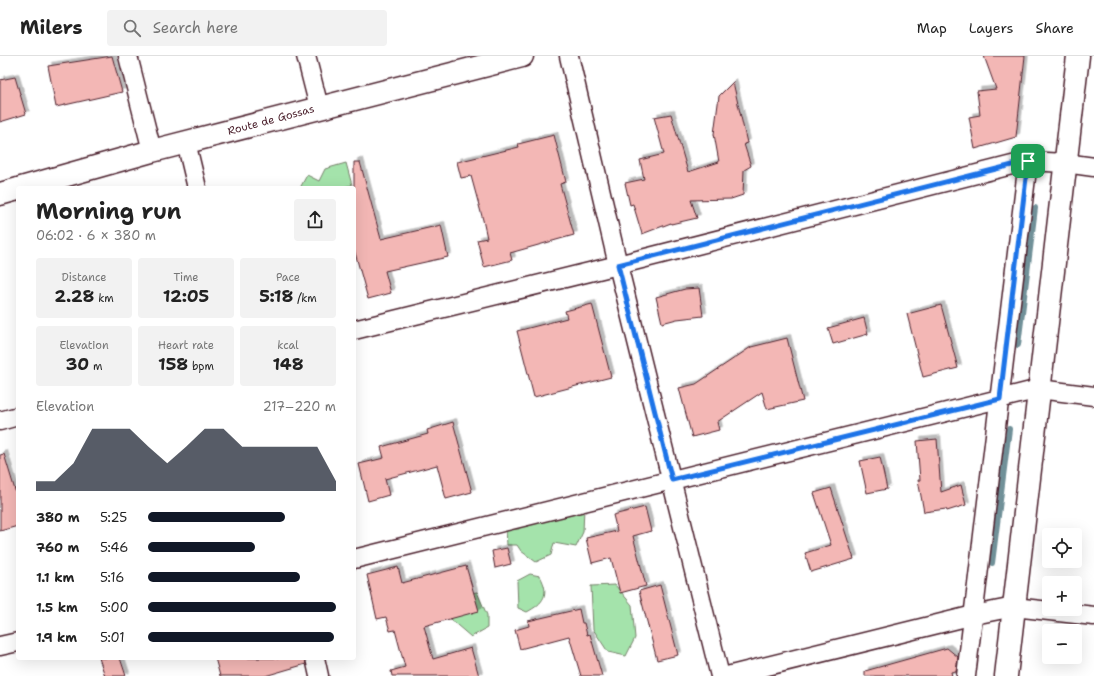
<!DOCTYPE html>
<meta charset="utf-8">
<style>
:root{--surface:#fff;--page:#f2f2f2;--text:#222;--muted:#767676;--line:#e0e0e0;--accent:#111827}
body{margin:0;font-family:"Shantell Sans",sans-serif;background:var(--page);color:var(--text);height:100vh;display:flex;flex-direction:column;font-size:15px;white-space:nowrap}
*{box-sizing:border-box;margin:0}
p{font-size:13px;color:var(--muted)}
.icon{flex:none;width:22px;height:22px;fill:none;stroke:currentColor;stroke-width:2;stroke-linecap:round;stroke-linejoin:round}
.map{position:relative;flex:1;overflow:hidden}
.drawer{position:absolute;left:16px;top:130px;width:340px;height:474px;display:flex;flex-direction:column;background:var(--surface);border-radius:4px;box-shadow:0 4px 16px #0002}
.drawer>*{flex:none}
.controls{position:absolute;left:1042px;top:472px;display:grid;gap:8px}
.controls a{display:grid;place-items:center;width:40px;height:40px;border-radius:4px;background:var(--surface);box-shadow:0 4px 16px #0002;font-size:20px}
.pin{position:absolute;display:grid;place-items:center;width:34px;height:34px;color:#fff;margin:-17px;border-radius:8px;box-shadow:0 2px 6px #0006}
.round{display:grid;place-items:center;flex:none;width:42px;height:42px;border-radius:4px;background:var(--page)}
.overview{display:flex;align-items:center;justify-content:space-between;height:68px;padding:0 20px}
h1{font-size:22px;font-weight:700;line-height:30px}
.stats{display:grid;grid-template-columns:repeat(3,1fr);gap:6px;height:68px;padding:4px 20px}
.stats div{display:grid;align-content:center;border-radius:4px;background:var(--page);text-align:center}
.stats b{font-size:17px;font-weight:700}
.stats small{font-size:11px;font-weight:400}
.stats p{font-size:11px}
.chart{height:112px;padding:8px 20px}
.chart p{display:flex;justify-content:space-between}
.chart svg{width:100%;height:72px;margin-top:4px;fill:var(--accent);opacity:.7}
ul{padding:0 20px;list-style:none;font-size:13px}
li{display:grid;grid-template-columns:64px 48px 1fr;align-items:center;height:30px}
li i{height:10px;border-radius:5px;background:var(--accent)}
header{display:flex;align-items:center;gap:24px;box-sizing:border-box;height:56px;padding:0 20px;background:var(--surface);border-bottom:1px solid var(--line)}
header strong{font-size:19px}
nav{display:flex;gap:22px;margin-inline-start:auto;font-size:14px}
.search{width:280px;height:36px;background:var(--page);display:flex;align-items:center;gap:10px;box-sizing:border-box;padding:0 14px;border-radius:4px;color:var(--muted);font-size:15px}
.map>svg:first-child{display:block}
</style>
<header>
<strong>Milers</strong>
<div class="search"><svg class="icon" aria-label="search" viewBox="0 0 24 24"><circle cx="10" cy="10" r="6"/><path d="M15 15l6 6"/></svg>Search here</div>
<nav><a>Map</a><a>Layers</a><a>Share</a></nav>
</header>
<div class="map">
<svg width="1094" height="620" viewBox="0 0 1094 620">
<defs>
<filter id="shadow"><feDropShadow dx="3.5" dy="-3.5" stdDeviation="0" flood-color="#0004"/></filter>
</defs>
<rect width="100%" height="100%" fill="#fff"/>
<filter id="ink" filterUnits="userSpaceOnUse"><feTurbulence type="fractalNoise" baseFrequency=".025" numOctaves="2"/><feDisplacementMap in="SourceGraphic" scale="8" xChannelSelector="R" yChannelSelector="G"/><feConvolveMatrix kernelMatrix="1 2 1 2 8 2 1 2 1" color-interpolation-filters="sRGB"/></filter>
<g filter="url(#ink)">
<g fill="#a4e3ab" stroke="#77816b">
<path d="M 346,107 L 352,129 L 339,132 L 300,132 L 307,119 L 319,125 L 325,113 Z"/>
<path d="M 584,452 L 583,476 L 576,491 L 554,487 L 551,499 L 536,506 L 521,495 L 517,489 L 507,489 L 506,473 L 519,473 L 519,467 Z"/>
<path d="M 530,518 L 540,520 C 550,538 544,547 527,556 L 518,552 L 517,525 Z"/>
<path d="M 615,529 L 632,549 L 635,582 L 626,600 L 608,596 L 593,573 L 591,530 Z"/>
<path d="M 477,536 L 487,559 L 487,572 L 471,581 L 450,563 L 457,539 Z"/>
</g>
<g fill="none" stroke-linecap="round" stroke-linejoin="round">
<g stroke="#709098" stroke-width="6">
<path d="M 1018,289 L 1035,152"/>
<path d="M 992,507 L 1009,373"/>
</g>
</g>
<g fill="#f3b7b5" stroke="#4a1f2b" filter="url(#shadow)">
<path d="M 112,0 L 122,36 L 56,51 L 48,10 Z"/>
<path d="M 984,0 L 1025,0 L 1016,81 L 975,93 L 969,61 L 980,59 L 977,35 L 996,33 Z"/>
<path d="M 15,21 L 26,58 L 0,66 L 0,24 Z"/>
<path d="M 733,26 L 747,87 L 744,88 L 751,110 L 744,114 L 743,139 L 731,143 L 691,144 L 697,162 L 671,168 L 671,167 L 642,178 L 633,148 L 630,149 L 625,127 L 644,123 L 640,104 L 664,98 L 654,61 L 671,58 L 688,116 L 719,106 L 714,78 L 719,40 Z"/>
<path d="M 554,79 L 566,126 L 560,128 L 574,179 L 510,197 L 512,204 L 484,211 L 477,184 L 487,182 L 483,164 L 471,120 L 461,122 L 457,106 L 519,91 L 518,88 Z"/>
<path d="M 354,106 L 360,106 L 381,183 L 441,169 L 448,201 L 385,215 L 391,237 L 368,243 L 354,193 Z"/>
<path d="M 699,232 L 703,260 L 677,263 L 662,267 L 656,241 L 685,233 Z"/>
<path d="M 592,248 L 611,321 L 534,341 L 517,275 L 567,262 L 565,255 Z"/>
<path d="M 941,249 L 958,312 L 923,321 L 907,258 Z"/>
<path d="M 864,262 L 868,278 L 833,288 L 828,272 Z"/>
<path d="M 787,282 L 803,345 L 767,353 L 762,336 L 717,366 L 719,374 L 692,381 L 679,332 L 696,328 L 751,291 Z"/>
<path d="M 453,366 L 472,436 L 446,443 L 437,409 L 385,423 L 389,439 L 368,445 L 359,408 L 384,402 L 381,391 L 428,378 L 427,374 Z"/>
<path d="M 937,383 L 941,436 L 961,429 L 966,449 L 947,455 L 946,453 L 924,456 L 918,424 L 920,424 L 917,385 Z"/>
<path d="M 4,398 L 18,444 L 18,470 L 0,475 L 0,399 Z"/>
<path d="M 880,401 L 887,433 L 867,437 L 860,405 Z"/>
<path d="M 831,432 L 854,503 L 811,516 L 805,497 L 831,489 L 814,437 Z"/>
<path d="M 645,451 L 651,475 L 633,480 L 646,530 L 620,537 L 611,502 L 592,507 L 586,482 L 617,475 L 613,459 Z"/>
<path d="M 507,492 L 511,508 L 495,512 L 492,495 Z"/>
<path d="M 466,510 L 479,555 L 424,570 L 433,603 L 471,592 L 479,620 L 392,620 L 391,615 L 405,611 L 395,574 L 390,575 L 386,561 L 377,563 L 367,519 L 398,511 L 402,527 Z"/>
<path d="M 660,529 L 678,599 L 657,604 L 639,535 Z"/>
<path d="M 579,553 L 582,567 L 584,567 L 587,579 L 590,578 L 602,620 L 581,620 L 569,580 L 520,593 L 515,574 L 529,570 L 528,565 Z"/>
<path d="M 947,592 L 958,601 L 956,615 L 951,616 L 952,620 L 865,620 L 865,615 Z"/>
<path d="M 99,602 L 120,602 L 126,620 L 105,620 Z"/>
<path d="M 215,602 L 305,602 L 306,608 L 265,620 L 220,620 Z"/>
</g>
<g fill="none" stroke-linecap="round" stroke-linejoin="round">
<g stroke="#4a1f2b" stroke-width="21">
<g id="street">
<path d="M 128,0 L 152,95"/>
<path d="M 306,0 L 319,51"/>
<path d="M 569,0 L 618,209 L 720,620"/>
<path d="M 186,86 L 197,132"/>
<path d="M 354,274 L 618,209 L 1028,105 L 1065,107 L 1094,111"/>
<path d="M 0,365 L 18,360"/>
<path d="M 354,503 L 1039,333 L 1094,340"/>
<path d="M 0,590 L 18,586"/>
<path d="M 315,602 L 319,620"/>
<path d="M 727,620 L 974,559 L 1014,551 L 1094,560"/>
<path d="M 966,620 L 1028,105"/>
</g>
</g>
<g stroke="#4a1f2b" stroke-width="25">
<path id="secondary" d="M 1006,620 L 1078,0"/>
</g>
<g stroke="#4a1f2b" stroke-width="25">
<g id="primary">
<path d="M 21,132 L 152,95 L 522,0"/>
<path d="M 0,138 L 18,133"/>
</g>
</g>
<use href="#street" stroke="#fff" stroke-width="18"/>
<use href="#secondary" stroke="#fff" stroke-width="22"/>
<use href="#primary" stroke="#fff" stroke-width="22"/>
</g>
</g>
<g fill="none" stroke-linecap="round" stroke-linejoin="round" filter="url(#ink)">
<g stroke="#fff" stroke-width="8">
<path id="route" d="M 1028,105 L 1000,343 L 672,424 L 618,209 Z"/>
</g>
<use href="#route" stroke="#1a73e8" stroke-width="5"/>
</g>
<g text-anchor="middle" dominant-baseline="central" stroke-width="3.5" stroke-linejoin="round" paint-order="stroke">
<g font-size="11" fill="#4a1f2b" stroke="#fff">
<text transform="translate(271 64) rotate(-15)">Route de Gossas</text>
</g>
</g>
</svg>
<div class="controls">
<a><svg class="icon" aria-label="locate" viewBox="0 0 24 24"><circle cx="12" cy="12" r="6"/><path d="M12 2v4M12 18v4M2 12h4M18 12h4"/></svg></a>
<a>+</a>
<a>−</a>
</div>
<div class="pin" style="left:1028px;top:105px;background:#1e9e55"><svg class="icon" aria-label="arrive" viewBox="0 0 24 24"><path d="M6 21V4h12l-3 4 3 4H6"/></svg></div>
<section class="drawer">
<div class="overview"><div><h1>Morning run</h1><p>06:02 · 6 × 380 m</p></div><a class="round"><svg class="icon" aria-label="share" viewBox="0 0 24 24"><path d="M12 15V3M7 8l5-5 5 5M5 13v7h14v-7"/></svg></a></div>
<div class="stats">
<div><p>Distance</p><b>2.28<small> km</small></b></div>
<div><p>Time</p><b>12:05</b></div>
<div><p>Pace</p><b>5:18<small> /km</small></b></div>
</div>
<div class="stats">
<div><p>Elevation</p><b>30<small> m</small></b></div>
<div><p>Heart rate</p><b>158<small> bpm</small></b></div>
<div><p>kcal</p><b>148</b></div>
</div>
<div class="chart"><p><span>Elevation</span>217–220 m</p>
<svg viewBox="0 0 160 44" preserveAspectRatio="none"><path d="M0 44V38L10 38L20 27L30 6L40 6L50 6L60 17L70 27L80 17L90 6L100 6L110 17L120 17L130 17L140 17L150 17L160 38V44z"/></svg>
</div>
<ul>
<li><b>380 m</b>5:25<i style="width:73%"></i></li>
<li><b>760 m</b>5:46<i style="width:57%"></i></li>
<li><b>1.1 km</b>5:16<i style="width:81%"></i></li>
<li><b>1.5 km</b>5:00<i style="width:100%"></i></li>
<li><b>1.9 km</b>5:01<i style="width:99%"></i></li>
</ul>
</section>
</div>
